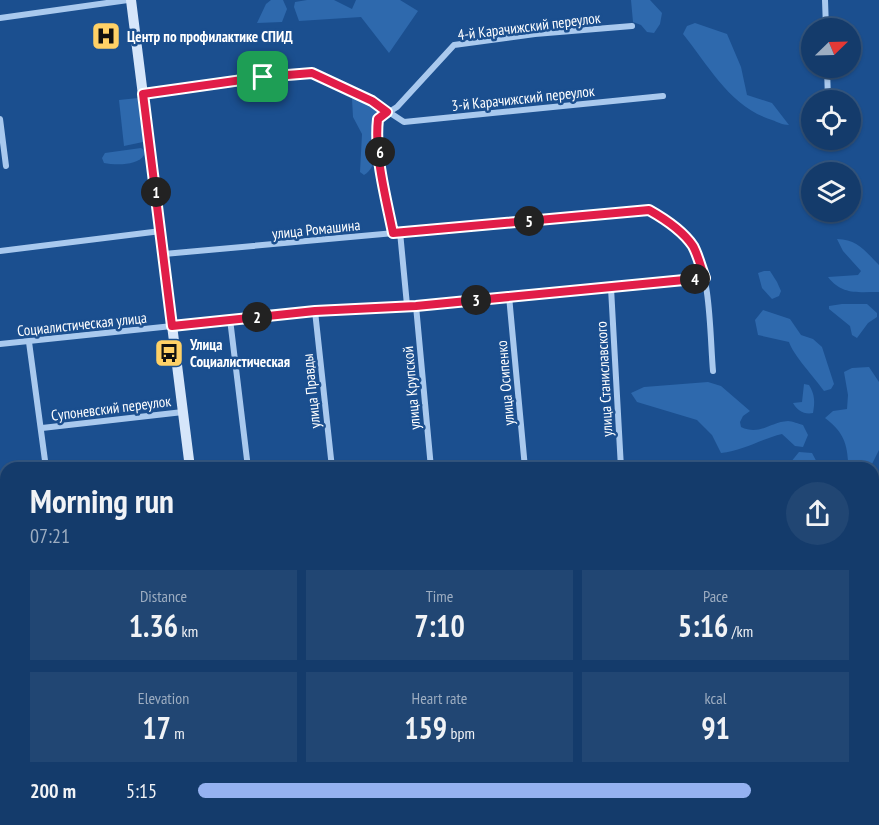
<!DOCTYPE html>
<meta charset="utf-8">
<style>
:root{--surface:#143b6b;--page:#214673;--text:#f1f3f6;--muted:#9dadc1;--line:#33557e;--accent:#95b2f1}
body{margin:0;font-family:"PT Sans Narrow",sans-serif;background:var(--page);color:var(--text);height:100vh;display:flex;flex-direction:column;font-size:22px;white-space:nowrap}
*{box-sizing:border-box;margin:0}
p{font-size:20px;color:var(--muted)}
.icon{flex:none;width:33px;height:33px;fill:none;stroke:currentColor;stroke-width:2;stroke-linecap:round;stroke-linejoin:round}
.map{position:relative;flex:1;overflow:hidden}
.side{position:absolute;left:0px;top:462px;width:879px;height:363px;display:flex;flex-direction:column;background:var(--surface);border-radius:18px 18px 0 0;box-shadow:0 2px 4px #0004,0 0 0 2px var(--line)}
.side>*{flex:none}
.needle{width:39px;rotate:67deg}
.buttons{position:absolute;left:801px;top:18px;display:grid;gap:12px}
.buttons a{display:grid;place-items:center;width:60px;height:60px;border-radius:50%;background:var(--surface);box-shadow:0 2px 4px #0004,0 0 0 2px var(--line);font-size:30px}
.pin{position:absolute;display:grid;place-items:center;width:51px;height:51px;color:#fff;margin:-26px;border-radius:12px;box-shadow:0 3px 9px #0006}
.km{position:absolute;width:30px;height:30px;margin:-15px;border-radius:50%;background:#222;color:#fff;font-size:16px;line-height:30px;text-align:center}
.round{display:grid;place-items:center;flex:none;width:63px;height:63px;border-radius:32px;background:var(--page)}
.head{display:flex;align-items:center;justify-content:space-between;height:102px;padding:0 30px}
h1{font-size:33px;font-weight:600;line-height:45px}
.metrics{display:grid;grid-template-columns:repeat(3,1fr);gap:9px;height:102px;padding:6px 30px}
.metrics div{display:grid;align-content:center;border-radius:0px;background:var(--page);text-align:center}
.metrics b{font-size:30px;font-weight:600}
.metrics small{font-size:16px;font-weight:400}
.metrics p{font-size:16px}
ul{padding:0 30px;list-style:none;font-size:20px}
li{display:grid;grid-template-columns:96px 72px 1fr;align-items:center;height:45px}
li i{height:15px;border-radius:8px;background:var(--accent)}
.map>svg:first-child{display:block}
</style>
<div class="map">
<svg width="879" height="825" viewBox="0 0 879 825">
<rect width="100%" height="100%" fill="#1b4f8f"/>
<g fill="#2e69ad">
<path d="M 271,0 L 283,0 L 287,9 L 282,22 L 257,23 L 266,4 Z"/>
<path d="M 307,0 L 334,0 L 352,9 L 356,0 L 400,0 L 418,11 L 389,53 L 361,17 L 299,21 L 294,7 L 295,2 Z"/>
<path d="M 631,0 L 650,0 L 662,13 L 660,24 L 654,33 L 647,32 L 641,25 L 633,22 Z"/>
<path d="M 695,23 L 727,34 L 741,67 L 747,95 L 772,103 L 789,125 C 782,125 778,122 772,120 C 730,107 709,66 683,34 L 687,26 Z"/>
<path d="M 138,98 L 143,142 L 124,146 L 119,100 Z"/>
<path d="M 356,98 L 372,105 L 377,111 C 377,117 375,120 375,125 C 374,141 380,166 364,175 L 360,172 L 362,134 L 353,117 L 352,99 Z"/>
<path d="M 141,148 L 144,150 L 144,155 C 138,166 115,165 104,163 L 102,158 L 105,153 Z"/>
<path d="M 837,239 C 858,240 864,250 879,265 L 879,292 C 857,292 842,295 828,277 L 858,275 L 861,271 L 843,251 Z"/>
<path d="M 764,271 L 770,271 L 777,282 L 781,291 L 779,296 L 772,299 L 762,288 L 758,273 Z"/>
<path d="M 842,304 L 867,304 L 877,313 L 877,317 L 868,323 L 857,338 L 852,335 L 850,326 L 829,309 L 829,306 Z"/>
<path d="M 763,310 L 790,319 L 801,335 L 813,339 L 822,347 L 834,384 L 831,389 L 824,391 C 815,378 793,355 789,342 L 758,335 L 755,320 Z"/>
<path d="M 869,367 L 879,382 L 879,450 L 870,468 L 857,468 L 848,461 C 847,441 841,430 825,418 L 833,411 L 847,409 L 848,395 L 844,372 L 852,368 Z"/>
<path d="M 708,382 L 721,386 L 750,411 L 743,416 L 740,422 L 741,427 C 760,436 770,422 788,421 C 792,421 799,424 803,425 L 808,435 L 803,447 L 795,446 L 782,434 C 761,439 743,451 721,453 L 712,435 L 697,420 L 637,402 L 631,393 L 644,387 Z"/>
<path d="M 804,384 L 809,385 C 815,395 815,402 813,413 C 804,415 797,410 793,403 L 802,402 Z"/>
<path d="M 799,452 L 812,453 L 820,468 L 786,468 Z"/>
<path d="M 877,617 L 879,619 L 879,825 L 813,825 L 805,819 L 873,819 L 873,619 Z"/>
<path d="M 407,819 L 480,819 L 491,825 L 417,825 L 409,822 Z"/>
<path d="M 568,819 L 685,819 L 691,825 L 568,825 Z"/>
</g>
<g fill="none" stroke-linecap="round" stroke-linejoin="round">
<g stroke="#a9c9ee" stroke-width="6">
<path d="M 825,0 L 826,28"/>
<path d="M 0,18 L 128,0"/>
<path d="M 827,68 L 828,100"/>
<path d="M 143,95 L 263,77 L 312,73 L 372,101 L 404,122 L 663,96"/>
<path d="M 0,119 L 6,166"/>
<path d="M 400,232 L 407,305"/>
<path d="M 393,233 C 386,198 374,154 378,119 L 397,107 L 454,45 L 535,34 L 632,26"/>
<path d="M 0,251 L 161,231"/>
<path d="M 164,254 L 649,210 C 665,219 682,231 693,246 C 711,274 710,338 713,371"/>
<path d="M 611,288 L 621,468"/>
<path d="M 509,296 L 525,468"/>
<path d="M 416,306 L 431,468"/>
<path d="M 315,311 L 332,468"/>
<path d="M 230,319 L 248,468"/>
<path d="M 29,342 L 46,468"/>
<path d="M 0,344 L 315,311 L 416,306 L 705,277"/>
<path d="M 42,428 L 183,412"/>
<path d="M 718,463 L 718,468"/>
<path d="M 0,520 L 6,519"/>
<path d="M 0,603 L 6,602"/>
<path d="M 0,694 L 6,693"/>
<path d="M 90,819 L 91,825"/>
<path d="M 284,819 L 284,825"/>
<path d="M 370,819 L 370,825"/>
</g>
<g stroke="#d6e6fa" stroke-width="10">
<path d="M 131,0 L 190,468"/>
<path d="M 0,781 L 6,790"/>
<path d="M 24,819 L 27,825"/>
<path d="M 220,819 L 221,825"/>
</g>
</g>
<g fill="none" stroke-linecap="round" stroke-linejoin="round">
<g stroke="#fff" stroke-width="12">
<path id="route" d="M 312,73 L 372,101 L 387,112 L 378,119 C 374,154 386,198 393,233 L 649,210 C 665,219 683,231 693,246 C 698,255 701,268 705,278 L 416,306 L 315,311 L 172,326 L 143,94 L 263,77 Z"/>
</g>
<use href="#route" stroke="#e11d48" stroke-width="8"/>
</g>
<defs>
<g id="hospital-square" transform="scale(1.5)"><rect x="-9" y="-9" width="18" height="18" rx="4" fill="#ffd166" stroke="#1b4f8f"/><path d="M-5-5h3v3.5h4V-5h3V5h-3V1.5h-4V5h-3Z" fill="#111"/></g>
<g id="bus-square" transform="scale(1.5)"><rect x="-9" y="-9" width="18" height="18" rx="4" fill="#ffd166" stroke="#1b4f8f"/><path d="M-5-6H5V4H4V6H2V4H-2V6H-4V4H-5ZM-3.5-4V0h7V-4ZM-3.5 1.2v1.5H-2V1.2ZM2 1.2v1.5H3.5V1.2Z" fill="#111"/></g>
</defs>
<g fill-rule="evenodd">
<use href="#hospital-square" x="106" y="36"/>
<use href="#bus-square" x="169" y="353"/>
</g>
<g text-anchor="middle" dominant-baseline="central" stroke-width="5" stroke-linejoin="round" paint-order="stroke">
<g font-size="15" fill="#fff" stroke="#1b4f8f">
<text transform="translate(529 26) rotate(-7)">4-й Карачижский переулок</text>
<text transform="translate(523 98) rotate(-6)">3-й Карачижский переулок</text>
<text transform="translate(316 229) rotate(-6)">улица Ромашина</text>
<text transform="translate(82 324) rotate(-6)">Социалистическая улица</text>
<text transform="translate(604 379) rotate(-93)">улица Станиславского</text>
<text transform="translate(505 383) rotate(-95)">улица Осипенко</text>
<text transform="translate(411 388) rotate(-95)">улица Крупской</text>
<text transform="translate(311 391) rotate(-96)">улица Правды</text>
<text transform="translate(111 408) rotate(-7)">Супоневский переулок</text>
</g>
<g font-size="15" font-weight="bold" fill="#fff" stroke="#1b4f8f" text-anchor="start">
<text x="127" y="36">Центр по профилактике СПИД</text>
<text x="190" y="344">Улица<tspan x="190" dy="17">Социалистическая</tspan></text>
</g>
</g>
</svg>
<div class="buttons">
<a><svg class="needle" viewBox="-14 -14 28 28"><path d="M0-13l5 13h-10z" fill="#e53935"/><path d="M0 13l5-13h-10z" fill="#9dadc1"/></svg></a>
<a><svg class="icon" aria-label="locate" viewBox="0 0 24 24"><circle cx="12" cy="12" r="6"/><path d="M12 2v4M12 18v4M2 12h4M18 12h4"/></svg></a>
<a><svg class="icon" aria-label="layers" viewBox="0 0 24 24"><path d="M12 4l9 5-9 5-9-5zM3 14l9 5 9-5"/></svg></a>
</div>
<div class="pin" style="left:263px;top:77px;background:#1e9e55"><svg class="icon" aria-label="arrive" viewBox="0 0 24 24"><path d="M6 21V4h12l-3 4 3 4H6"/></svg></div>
<b class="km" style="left:156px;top:192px">1</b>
<b class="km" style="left:257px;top:317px">2</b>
<b class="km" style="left:476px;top:300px">3</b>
<b class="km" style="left:695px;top:279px">4</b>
<b class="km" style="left:529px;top:221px">5</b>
<b class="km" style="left:380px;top:152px">6</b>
<section class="side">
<div class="head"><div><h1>Morning run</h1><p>07:21</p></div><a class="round"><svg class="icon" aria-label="share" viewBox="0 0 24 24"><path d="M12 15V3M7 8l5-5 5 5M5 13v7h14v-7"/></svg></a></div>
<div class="metrics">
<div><p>Distance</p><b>1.36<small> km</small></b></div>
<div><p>Time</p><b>7:10</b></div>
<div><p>Pace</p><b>5:16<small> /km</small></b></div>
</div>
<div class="metrics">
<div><p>Elevation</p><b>17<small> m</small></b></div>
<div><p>Heart rate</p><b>159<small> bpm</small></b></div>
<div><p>kcal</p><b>91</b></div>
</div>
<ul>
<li><b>200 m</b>5:15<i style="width:85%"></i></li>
</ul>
</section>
</div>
